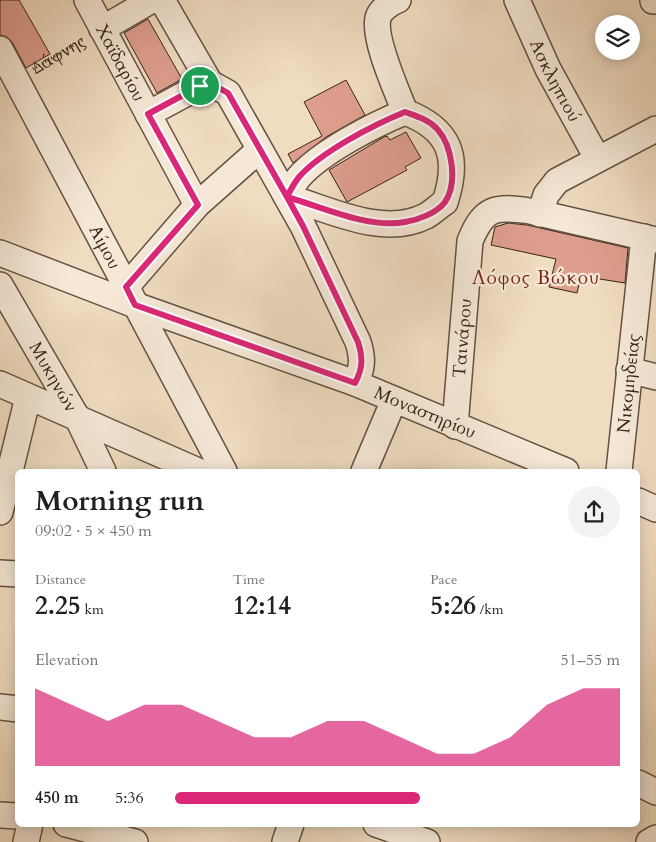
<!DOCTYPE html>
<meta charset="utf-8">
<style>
:root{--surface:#fff;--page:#f2f2f2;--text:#202124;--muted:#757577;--accent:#db2777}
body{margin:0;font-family:Cardo,serif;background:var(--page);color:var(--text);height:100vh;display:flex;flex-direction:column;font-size:19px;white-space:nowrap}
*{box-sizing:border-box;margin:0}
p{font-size:16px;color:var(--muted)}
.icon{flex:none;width:28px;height:28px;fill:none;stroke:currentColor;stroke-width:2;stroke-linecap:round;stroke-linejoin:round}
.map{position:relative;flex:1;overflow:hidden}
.side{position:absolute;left:15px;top:469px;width:625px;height:358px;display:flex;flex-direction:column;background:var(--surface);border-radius:8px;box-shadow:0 2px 12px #0003}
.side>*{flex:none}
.controls{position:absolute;left:595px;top:15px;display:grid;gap:10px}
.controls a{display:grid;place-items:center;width:45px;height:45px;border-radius:50%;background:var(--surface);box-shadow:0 2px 12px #0003;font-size:25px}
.pin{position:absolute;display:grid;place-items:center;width:42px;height:42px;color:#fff;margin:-21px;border:2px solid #fff;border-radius:50%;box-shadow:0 1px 5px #0007}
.round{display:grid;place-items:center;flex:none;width:52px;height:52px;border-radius:26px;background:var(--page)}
.summary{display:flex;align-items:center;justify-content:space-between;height:85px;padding:0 20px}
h1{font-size:28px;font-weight:600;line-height:38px}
.metrics{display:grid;grid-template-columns:repeat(3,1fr);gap:8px;height:85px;padding:5px 20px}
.metrics div{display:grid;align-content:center}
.metrics b{font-size:25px;font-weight:600}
.metrics small{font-size:14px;font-weight:400}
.metrics p{font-size:14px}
.chart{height:140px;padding:10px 20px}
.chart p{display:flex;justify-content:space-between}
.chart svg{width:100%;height:90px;margin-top:5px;fill:var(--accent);opacity:.7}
ul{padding:0 20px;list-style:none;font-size:16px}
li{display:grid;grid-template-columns:80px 60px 1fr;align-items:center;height:38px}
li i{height:12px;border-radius:6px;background:var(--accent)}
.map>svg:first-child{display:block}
</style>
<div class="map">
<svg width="656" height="842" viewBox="0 0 656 842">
<rect width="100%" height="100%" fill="#f0dcc1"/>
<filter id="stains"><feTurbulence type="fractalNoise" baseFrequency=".004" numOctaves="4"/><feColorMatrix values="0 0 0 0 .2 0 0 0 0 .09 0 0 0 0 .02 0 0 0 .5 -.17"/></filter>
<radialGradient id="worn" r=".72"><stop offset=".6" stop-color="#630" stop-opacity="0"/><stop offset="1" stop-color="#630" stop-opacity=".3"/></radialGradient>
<g fill="#de9e8e" stroke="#372417">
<path d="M 0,0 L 19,0 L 50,54 L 26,68 L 12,42 L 7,37 L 0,35 Z"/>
<path d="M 148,19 L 182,79 L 157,93 L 124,33 Z"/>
<path d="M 346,80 L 365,115 L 326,137 L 293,163 L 288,154 L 322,136 L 304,102 Z"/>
<path d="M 406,132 L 421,158 L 405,167 L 407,170 L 347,202 L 329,170 L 384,137 L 387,136 L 390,140 Z"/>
<path d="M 508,223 L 527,225 L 628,248 L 625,283 L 581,276 L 577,293 L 549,287 L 556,259 L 491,245 L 495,227 Z"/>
</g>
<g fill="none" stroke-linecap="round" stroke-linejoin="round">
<g stroke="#655242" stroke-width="28">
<g id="minor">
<path id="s2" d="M 87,0 L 197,205"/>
<path d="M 162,0 L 210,83"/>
<path d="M 398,0 C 390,3 380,10 378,18 C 373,39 397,91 405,112 C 450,129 460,157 445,202"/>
<path id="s3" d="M 517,0 L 548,69 L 597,158"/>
<path d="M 653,1 L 655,0"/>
<path d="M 102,29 L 152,0"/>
<path id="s4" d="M 0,49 L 224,471"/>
<path d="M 148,114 L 200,86 L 210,83 L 228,93 L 303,226 L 358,342 C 363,358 363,368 355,383"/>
<path d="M 287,197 C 329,209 383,238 426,216 C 433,212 439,206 445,202"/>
<path d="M 287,197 C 290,191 294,183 299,177 C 321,152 373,125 405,112"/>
<path d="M 540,214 L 546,195 L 557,181 L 656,129"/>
<path id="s5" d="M 0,253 L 135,305 L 355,383 L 566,471"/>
<path id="s6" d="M 0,285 L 78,419 L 103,471"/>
<path d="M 126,287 L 197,205 L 259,150"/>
<path d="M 629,370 L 656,377"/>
<path d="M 0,384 L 198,471"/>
<path id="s7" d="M 455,426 L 470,241 C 484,207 495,206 530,211 L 656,240"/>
<path d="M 364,471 L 394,400"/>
<path id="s8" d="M 619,471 L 644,237"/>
<path d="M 638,501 L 656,509"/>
<path d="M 0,512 L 28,397"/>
<path d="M 0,573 L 18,574"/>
<path d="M 0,707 L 18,709"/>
<path d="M 638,783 L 656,792"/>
<path d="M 0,815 L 18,816"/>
<path d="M 66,824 L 135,842"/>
<path d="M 376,824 L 427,842"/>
<path d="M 26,842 L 30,824"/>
<path d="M 285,842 L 291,824"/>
<path d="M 649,842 L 656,838"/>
</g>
</g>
<path stroke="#372417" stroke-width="3" stroke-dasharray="1 2.5" stroke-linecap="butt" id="s1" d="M 33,69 L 84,39"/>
<use href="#minor" stroke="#f5e8d7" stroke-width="25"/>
</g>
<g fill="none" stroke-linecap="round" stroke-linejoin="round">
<g stroke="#fff" stroke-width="10">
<path id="route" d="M 200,86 L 148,114 L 198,205 L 126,287 L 135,305 L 355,383 C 363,368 363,358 358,342 L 303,226 L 287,197 C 322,207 369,229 405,222 C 418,220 437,213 445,202 C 458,183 452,146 438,130 C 430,120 416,116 405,112 C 373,125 321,152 299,177 C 294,183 290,191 287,197 L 228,93 L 210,83 L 200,86"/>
</g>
<use href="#route" stroke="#db2777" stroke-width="6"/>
</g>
<g text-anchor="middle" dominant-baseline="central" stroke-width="4.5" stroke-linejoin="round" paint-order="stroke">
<g font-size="18" fill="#372417" stroke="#f5e8d7">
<text stroke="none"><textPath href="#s1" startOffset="29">Δάφνης</textPath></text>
<text stroke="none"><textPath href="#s2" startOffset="71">Χαϊδαρίου</textPath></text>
<text stroke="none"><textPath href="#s3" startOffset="89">Ασκληπιού</textPath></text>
<text stroke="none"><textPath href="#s4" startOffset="224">Αίμου</textPath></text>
<text stroke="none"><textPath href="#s7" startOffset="88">Ταινάρου</textPath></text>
<text stroke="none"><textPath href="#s6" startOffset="106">Μυκηνών</textPath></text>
<text stroke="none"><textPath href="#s8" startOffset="88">Νικομηδείας</textPath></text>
<text stroke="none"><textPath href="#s5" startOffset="454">Μοναστηρίου</textPath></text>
</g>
<g font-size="19" letter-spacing="1" fill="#7a1f14" stroke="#f5e8d7">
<text x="536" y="278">Λόφος Βώκου</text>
</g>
</g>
<rect width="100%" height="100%" filter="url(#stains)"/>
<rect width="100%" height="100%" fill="url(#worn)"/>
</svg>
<div class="controls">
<a><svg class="icon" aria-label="layers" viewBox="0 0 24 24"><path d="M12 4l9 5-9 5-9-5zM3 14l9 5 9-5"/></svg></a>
</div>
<div class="pin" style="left:200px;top:86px;background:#1e9e55"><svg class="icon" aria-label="arrive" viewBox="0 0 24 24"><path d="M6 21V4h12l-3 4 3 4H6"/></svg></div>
<section class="side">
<div class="summary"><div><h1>Morning run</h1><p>09:02 · 5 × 450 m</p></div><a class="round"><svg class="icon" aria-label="share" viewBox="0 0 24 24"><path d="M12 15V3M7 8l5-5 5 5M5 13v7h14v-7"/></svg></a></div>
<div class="metrics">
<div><p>Distance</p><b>2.25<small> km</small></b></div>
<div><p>Time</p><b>12:14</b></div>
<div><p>Pace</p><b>5:26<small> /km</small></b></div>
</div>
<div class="chart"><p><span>Elevation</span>51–55 m</p>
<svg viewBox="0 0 160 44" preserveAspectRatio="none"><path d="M0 44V6L10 14L20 22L30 14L40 14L50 22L60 30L70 30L80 22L90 22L100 30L110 38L120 38L130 30L140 14L150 6L160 6V44z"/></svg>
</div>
<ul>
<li><b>450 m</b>5:36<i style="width:55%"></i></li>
</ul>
</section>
</div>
